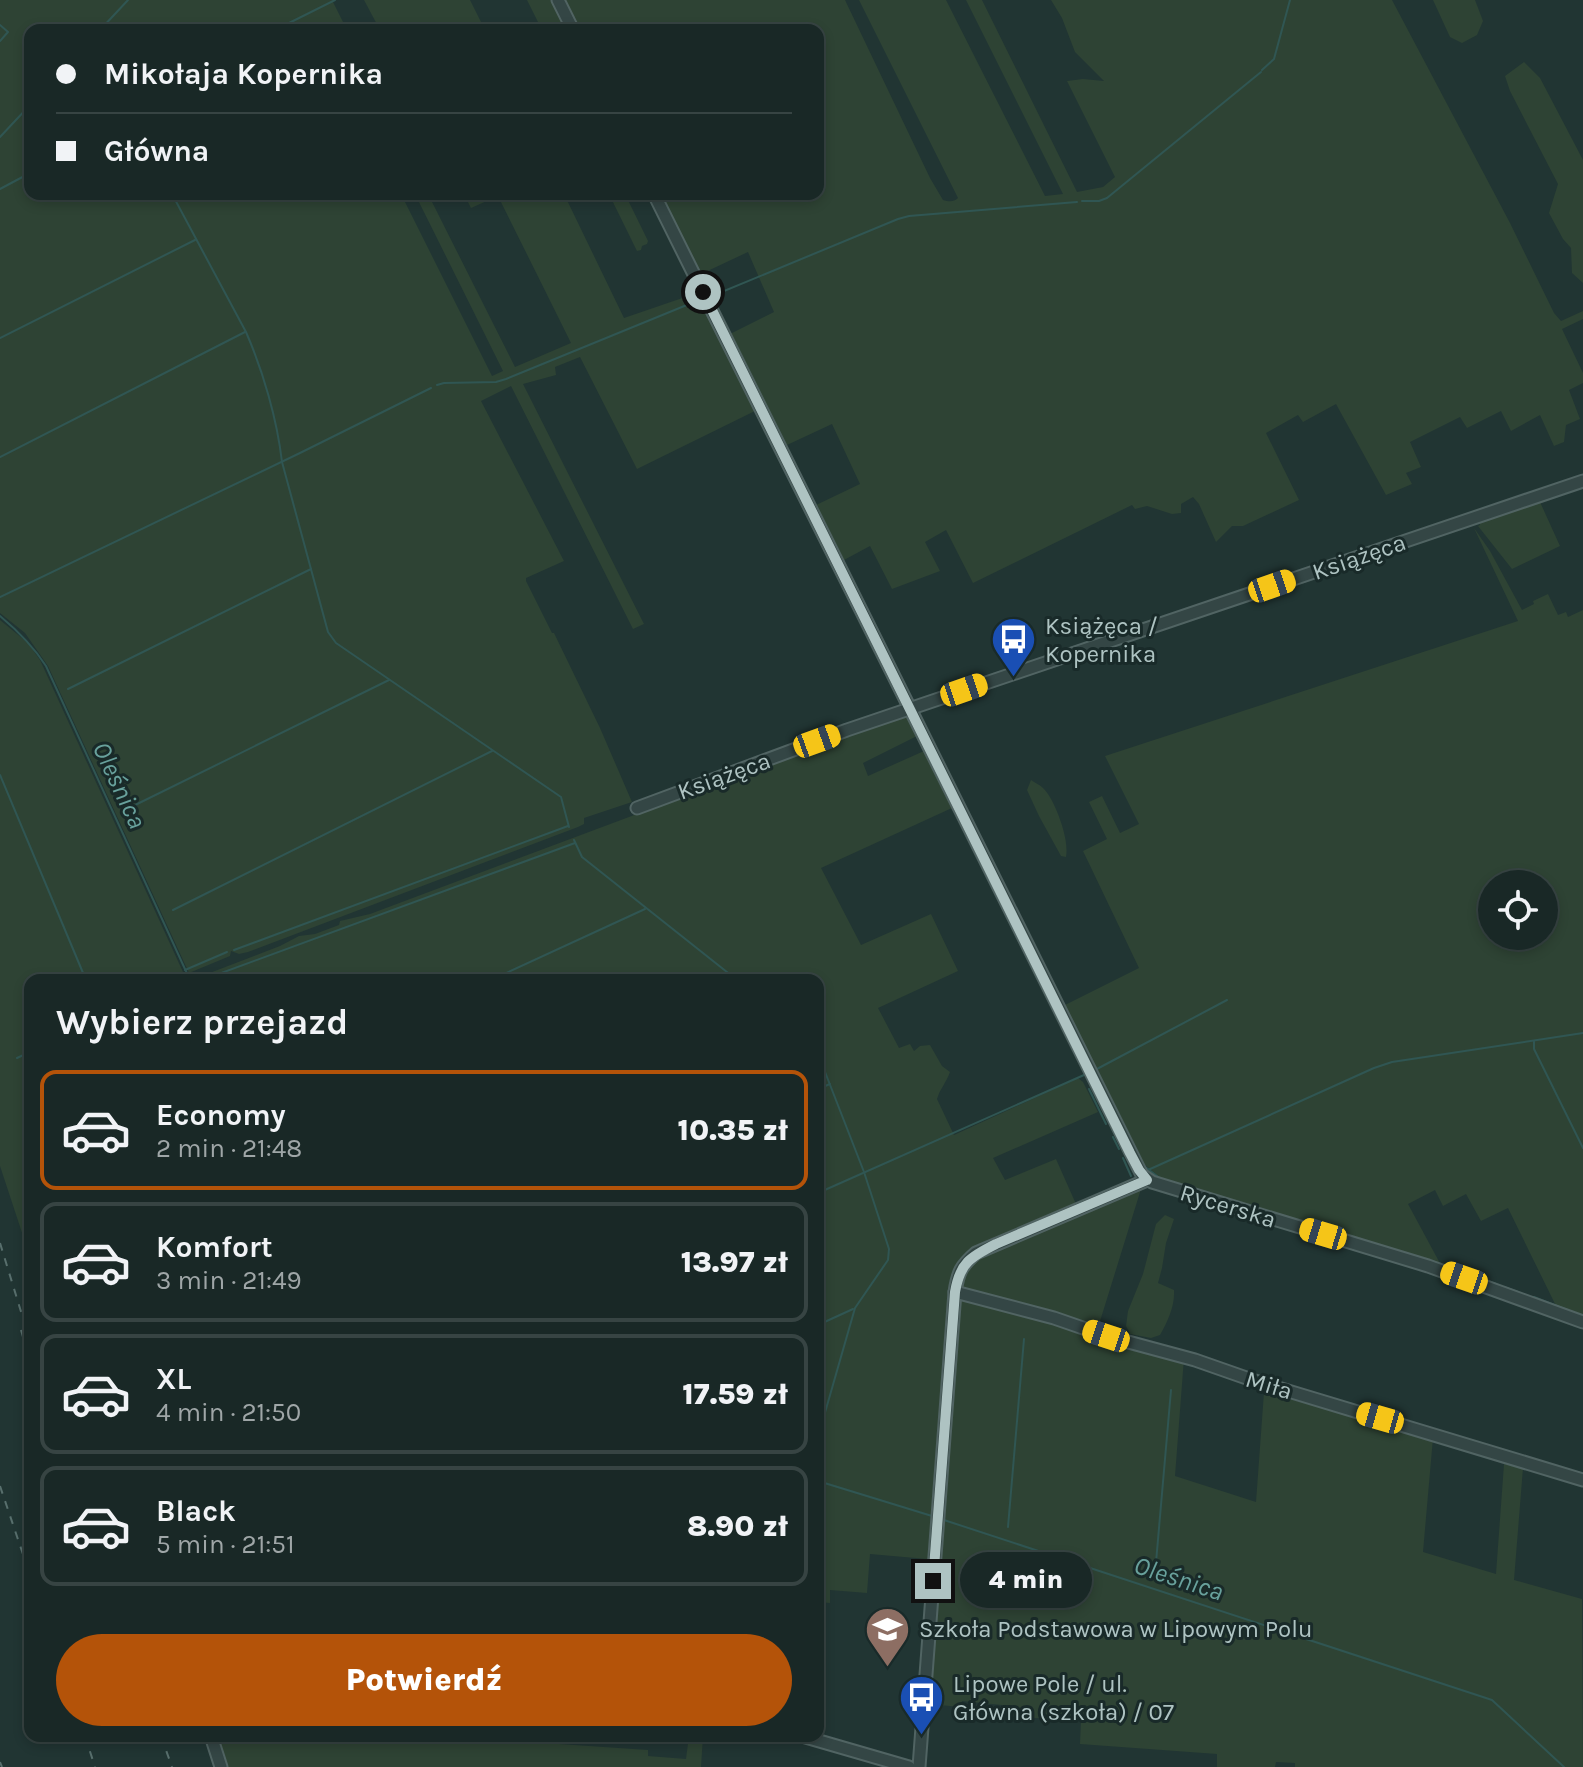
<!DOCTYPE html>
<html lang="pl">
<head>
<meta charset="utf-8">
<style>
	:root { --surface:#192826; --page:#22302e; --text:#f1f3f6; --muted:#9fa6a7; --line:#374443; --accent:#b45309 }
	body { margin:0; font-family:Karla,sans-serif; background:var(--page); color:var(--text); height:100vh; display:flex; flex-direction:column; font-size:30px; white-space:nowrap }
	* { box-sizing:border-box; margin:0 }
	p { font-size:26px; color:var(--muted) }
	.icon { flex:none; width:44px; height:44px; fill:none; stroke:currentColor; stroke-width:2; stroke-linecap:round; stroke-linejoin:round }
	.map { position:relative; flex:1; overflow:hidden }
	.details { position:absolute; left:24px; top:974px; width:800px; height:768px; display:flex; flex-direction:column; background:var(--surface); border-radius:16px; box-shadow:0 4px 12px #0003,0 0 0 2px var(--line) }
	.details>* { flex:none }
	.hud { position:absolute; left:24px; top:24px; width:800px; height:176px; border-radius:16px; box-shadow:0 4px 12px #0003,0 0 0 2px var(--line); display:grid; align-content:center; height:176px; padding:0 32px; background:var(--surface) }
	.controls { position:absolute; left:1478px; top:870px; display:grid; gap:16px }
	.controls a { display:grid; place-items:center; width:80px; height:80px; border-radius:50%; background:var(--surface); box-shadow:0 4px 12px #0003,0 0 0 2px var(--line); font-size:40px }
	.end { position:absolute; width:36px; height:36px; margin:-18px; border:10px solid #aec3c2; background:#111; box-shadow:0 0 0 4px #111 }
	.from { border-radius:50% }
	.bubble { position:absolute; height:56px; border-radius:28px; background:var(--surface); box-shadow:0 4px 12px #0003,0 0 0 2px var(--line); font-size:26px; font-weight:800; line-height:56px; text-align:center }
	.car { position:absolute; width:24px; height:48px; margin:-24px -12px; border-radius:10px; box-shadow:0 0 6px 2px #0007; background:linear-gradient(#f5c518 24%,#345 0 40%,#f5c518 0 76%,#345 0 86%,#f5c518 0) }
	.hud b { display:flex; align-items:center; gap:28px; height:76px; font-size:30px }
	.hud b+b { border-top:2px solid var(--line) }
	.hud i { width:20px; height:20px; background:var(--text) }
	ul { padding:0; list-style:none }
	li { display:flex; align-items:center; gap:24px; height:120px; margin:0 16px 12px; padding:0 16px; border:4px solid var(--line); border-radius:16px }
	li div { flex:1 }
	li b { display:block; font-size:30px }
	li em { font-style:normal; font-weight:800 }
	li.active { border-color:var(--accent) }
	li>.icon { width:72px; height:72px; stroke-width:1.5 }
	h2 { padding:0 32px; font-size:36px; line-height:96px }
	.action { display:flex; gap:16px; margin-top:auto; padding:16px 32px }
	.action a { flex:1; height:92px; border-radius:48px; background:var(--accent); color:#fff; font-size:32px; font-weight:800; line-height:92px; text-align:center }
	.map>svg:first-child { display:block }
	.green { fill:#2e4334; fill-rule:evenodd }
	.lines { fill:none; stroke-linecap:round; stroke-linejoin:round }
	.stream { stroke:#305653; stroke-width:2 }
	.minor-casing { stroke:#516463; stroke-width:15 }
	.minor { stroke:#344645; stroke-width:11 }
	.rail { stroke:#586f6d; stroke-width:2; stroke-dasharray:8 8; stroke-linecap:butt }
	.route { stroke:#aec3c2; stroke-width:10 }
	.labels { text-anchor:middle; stroke-width:6; stroke-linejoin:round; paint-order:stroke }
	.street-label { font-size:24px; fill:#aec3c2; stroke:#192a29 }
	.poi-label { font-size:24px; fill:#aec3c2; stroke:#192a29; text-anchor:start }
	.water-label { font-size:26px; font-style:italic; fill:#68a19c; stroke:#192a29 }
</style>
</head>
<body>
<div class="map">
<svg width="1583" height="1767" viewBox="0 0 1583 1767">
	<rect width="100%" height="100%" fill="#213533"/>
	<g class="green">
		<path d="M0,0H332L347,30H30V194H401L492,376L503,371L415,194H428L515,367L571,343L498,196L471,208L464,194H564L624,318L697,293L759,409L637,469L580,357L555,367L556,375L523,384L644,624L633,629L511,386L481,401L564,561L526,578V581L552,633H554L600,728L632,802L584,818V824L578,827L248,952L239,954L231,951L230,956L189,973L48,666L25,633L0,613Z"/>
		<path d="M364,0H470L485,30H380Z"/>
		<path d="M527,0H553L568,30H542Z"/>
		<path d="M564,0H845L930,178L943,200C949,202 954,202 958,198L859,0H946L1045,196L1063,194L966,0H982L1077,192L1103,187L1115,177L1067,81L1083,79L1104,81L1075,52L1062,18L1051,0H1392L1510,223L1554,313L1561,321L1583,311V319L1562,329L1583,373V383L1569,390L1580,419L1566,425L1564,442L1554,446L1540,415L1511,431L1501,411L1467,428L1460,417L1410,442L1421,467L1406,473L1412,484L1386,495L1336,404L1303,422L1298,415L1266,433L1299,500L1243,526H1232L1216,542L1199,504L1193,497L1181,504V513L1172,514L1147,506L1135,509L1132,505L973,583L946,530L925,542L940,571L892,589L870,546L844,560L816,505L860,484L832,424L787,445L730,334L774,312L748,252L699,275L659,194H818V30H579Z"/>
		<path d="M1433,0H1475L1483,21L1477,35L1462,43L1450,37Z"/>
		<path d="M1524,62L1540,78L1583,160V283L1572,273L1571,248L1563,239L1549,213L1558,184L1510,91L1505,76Z"/>
		<path d="M609,194H625L648,241L647,244L642,246L641,250L637,251L635,247Z"/>
		<path d="M1540,502L1560,546L1512,569L1478,526L1480,525L1479,522Z"/>
		<path d="M1474,528L1490,551L1522,610L1534,604L1533,601L1548,594L1558,615L1566,612L1568,617L1583,610V1318L1557,1308L1508,1208L1481,1221L1466,1194L1443,1206L1435,1190L1408,1204L1442,1267L1167,1183L1145,1165L1065,1005L1139,968L1083,851L1107,839L1089,802L1102,796L1120,833L1139,824L1105,756L1518,621ZM1492,884H1544V936H1492Z"/>
		<path d="M0,620L28,643L40,660L183,972L194,979L280,946L299,936L315,934L339,925L340,921L370,914L899,716L908,717L917,736L863,763L868,776L924,751L952,808L821,868L861,945L931,914L958,971L878,1008L899,1048L910,1044L914,1051L920,1046L930,1045L942,1066L950,1072C946,1083 940,1089 937,1099L954,1135L1078,1078L1083,1082L1098,1112L993,1158L1005,1180L1056,1159L1080,1213L1141,1189L1097,1331L1184,1358L1175,1476L1256,1502L1264,1392L1433,1438L1423,1552L1496,1574L1504,1464L1523,1468L1514,1580L1582,1599L1583,1767H1295V1763L1276,1762L1275,1767H1217V1754L1080,1744L1081,1721L1003,1716L1002,1705L962,1701L961,1707L928,1704L938,1560L870,1554L867,1593L830,1590V1603L818,1602V980H30V1257L0,1166Z"/>
		<path d="M1031,780C1035,783 1039,784 1043,788C1055,799 1070,841 1066,857L1061,856L1039,816L1027,790Z"/>
		<path d="M1165,1215L1174,1219L1166,1243L1162,1268L1158,1283L1174,1290C1175,1306 1168,1321 1160,1335L1151,1338L1130,1334L1126,1326L1128,1311L1143,1274L1156,1224Z"/>
		<path d="M214,1736H529L530,1742L648,1750V1756L686,1759L689,1736H703L701,1767H225Z"/>
	</g>
	<g class="lines">
		<g class="stream">
			<path d="M0,25L8,32L0,41"/>
			<path d="M100,30L128,0"/>
			<path d="M275,30L335,0"/>
			<path d="M1262,70L1274,59L1290,0"/>
			<path d="M0,137L30,105"/>
			<path d="M0,189L30,173"/>
			<path d="M172,194L246,332C263,371 277,419 282,462L328,632L336,643L561,797L569,827"/>
			<path d="M1082,201H1099L1107,198L1261,72"/>
			<path d="M712,296L898,219L909,216L1077,202"/>
			<path d="M0,338L195,240"/>
			<path d="M437,385L444,383L496,382L506,379L699,300"/>
			<path d="M0,457L245,332"/>
			<path d="M0,597L300,453L431,388"/>
			<path d="M0,616C18,631 33,646 46,666L190,980"/>
			<path d="M68,689L311,569"/>
			<path d="M0,775L86,980"/>
			<path d="M125,810L389,680"/>
			<path d="M574,840L582,857L737,980"/>
			<path d="M173,910L492,751"/>
			<path d="M234,950L568,826"/>
			<path d="M185,970L227,952"/>
			<path d="M205,979L575,843"/>
			<path d="M491,980L645,909"/>
			<path d="M1534,1041V1049L1583,1148"/>
			<path d="M818,1054L864,1172L889,1249L888,1260L855,1308L818,1437"/>
			<path d="M17,1058L30,1052"/>
			<path d="M1096,1071L1095,1070L1227,1000"/>
			<path d="M818,1089L830,1084"/>
			<path d="M1089,1089L1106,1124"/>
			<path d="M1113,1137L1119,1149"/>
			<path d="M1123,1158L1131,1176"/>
			<path d="M1144,1166L1161,1179"/>
			<path d="M1148,1170L1374,1068L1392,1062L1583,1033"/>
			<path d="M818,1193L1084,1075"/>
			<path d="M1305,1223L1441,1264"/>
			<path d="M1455,1269L1464,1272"/>
			<path d="M1470,1274L1496,1284"/>
			<path d="M1504,1287L1518,1292"/>
			<path d="M1534,1297L1583,1316"/>
			<path d="M818,1325L853,1309"/>
			<path d="M818,1481L932,1516"/>
			<path d="M944,1520L1492,1700L1564,1767"/>
			<path d="M1008,1527L1024,1339"/>
			<path d="M1155,1574L1171,1390"/>
		</g>
		<defs>
			<g id="minor">
				<path d="M558,0L573,30"/>
				<path d="M654,194L1142,1175L1152,1182L1428,1266L1583,1322"/>
				<path d="M637,808L847,730L1583,481"/>
				<path d="M955,1292L1054,1318L1106,1336L1195,1360L1255,1381L1583,1480"/>
				<path d="M211,1736L221,1767"/>
				<path d="M802,1736L909,1767"/>
				<path d="M919,1767L955,1292C958,1272 961,1266 976,1253L1147,1180"/>
			</g>
		</defs>
		<use href="#minor" class="minor-casing"/>
		<use href="#minor" class="minor"/>
		<g class="rail">
			<path d="M0,1243L30,1341"/>
			<path d="M21,1330L30,1361"/>
			<path d="M0,1486L30,1575"/>
			<path d="M85,1736L95,1767"/>
			<path d="M161,1736L172,1767"/>
			<path d="M0,1762L2,1767"/>
		</g>
	</g>
	<g class="lines">
		<path class="route" d="M703,292L1130,1153L1139,1170L1147,1180L996,1244C970,1257 960,1263 955,1292L933,1581"/>
	</g>
	<defs>
		<symbol id="bus-pin" viewBox="-11 -11 22 30"><path d="M0 17L-7.5 6A9.5 9.5 0 1 1 7.5 6Z" fill="#1a4fb4" stroke="#192a29"/><path d="M-5-6H5V4H4V6H2V4H-2V6H-4V4H-5ZM-3.5-4V0h7V-4ZM-3.5 1.2v1.5H-2V1.2ZM2 1.2v1.5H3.5V1.2Z" fill="#fff"/></symbol>
		<symbol id="school-pin" viewBox="-11 -11 22 30"><path d="M0 17L-7.5 6A9.5 9.5 0 1 1 7.5 6Z" fill="#8d6e63" stroke="#192a29"/><path d="M0-5L7-2L0 1L-7-2ZM-4 1L0 2.5L4 1V4Q0 6-4 4Z" fill="#fff"/></symbol>
	</defs>
	<g fill-rule="evenodd">
		<use href="#bus-pin" x="988" y="614" width="51" height="69"/>
		<use href="#school-pin" x="862" y="1604" width="51" height="69"/>
		<use href="#bus-pin" x="896" y="1672" width="51" height="69"/>
	</g>
	<g class="labels">
		<g class="street-label">
			<text transform="translate(1359 557) rotate(-19)" y="8">Książęca</text>
			<text transform="translate(724 776) rotate(-20)" y="8">Książęca</text>
			<text transform="translate(1228 1206) rotate(17)" y="8">Rycerska</text>
			<text transform="translate(1269 1385) rotate(17)" y="8">Miła</text>
		</g>
		<g class="poi-label">
			<text x="1045" y="634">Książęca /<tspan x="1045" dy="28">Kopernika</tspan></text>
			<text x="919" y="1637">Szkoła Podstawowa w Lipowym Polu</text>
			<text x="953" y="1692">Lipowe Pole / ul.<tspan x="953" dy="28">Główna (szkoła) / 07</tspan></text>
		</g>
		<g class="water-label">
			<text transform="translate(120 785) rotate(65)" y="9">Oleśnica</text>
			<text transform="translate(1179 1578) rotate(18)" y="9">Oleśnica</text>
		</g>
	</g>
</svg>
<div class="controls">
<a><svg class="icon" aria-label="locate" viewBox="0 0 24 24"><circle cx="12" cy="12" r="6"/><path d="M12 2v4M12 18v4M2 12h4M18 12h4"/></svg></a>
</div>
<i class="end from" style="left:703px;top:292px"></i>
<i class="end" style="left:933px;top:1581px"></i>
<div class="bubble" style="left:960px;top:1552px;width:132px">4 min</div>
<i class="car" style="left:1272px;top:586px;rotate:71deg"></i>
<i class="car" style="left:964px;top:690px;rotate:71deg"></i>
<i class="car" style="left:817px;top:741px;rotate:70deg"></i>
<i class="car" style="left:1323px;top:1234px;rotate:287deg"></i>
<i class="car" style="left:1464px;top:1278px;rotate:289deg"></i>
<i class="car" style="left:1106px;top:1336px;rotate:288deg"></i>
<i class="car" style="left:1380px;top:1418px;rotate:286deg"></i>
<div class="hud">
<b><i class="from"></i>Mikołaja Kopernika</b>
<b><i></i>Główna</b>
</div>
<section class="details">
<h2>Wybierz przejazd</h2>
<ul>
<li class="active"><svg class="icon" aria-label="car" viewBox="0 0 24 24"><path d="M5 17H2v-5l4-1 3-4h7l3 4 3 1v5h-3M9 17h6M6 11h13"/><circle cx="7" cy="17" r="2"/><circle cx="17" cy="17" r="2"/></svg><div><b>Economy</b><p>2 min · 21:48</p></div><em>10.35 zł</em></li>
<li><svg class="icon" aria-label="car" viewBox="0 0 24 24"><path d="M5 17H2v-5l4-1 3-4h7l3 4 3 1v5h-3M9 17h6M6 11h13"/><circle cx="7" cy="17" r="2"/><circle cx="17" cy="17" r="2"/></svg><div><b>Komfort</b><p>3 min · 21:49</p></div><em>13.97 zł</em></li>
<li><svg class="icon" aria-label="car" viewBox="0 0 24 24"><path d="M5 17H2v-5l4-1 3-4h7l3 4 3 1v5h-3M9 17h6M6 11h13"/><circle cx="7" cy="17" r="2"/><circle cx="17" cy="17" r="2"/></svg><div><b>XL</b><p>4 min · 21:50</p></div><em>17.59 zł</em></li>
<li><svg class="icon" aria-label="car" viewBox="0 0 24 24"><path d="M5 17H2v-5l4-1 3-4h7l3 4 3 1v5h-3M9 17h6M6 11h13"/><circle cx="7" cy="17" r="2"/><circle cx="17" cy="17" r="2"/></svg><div><b>Black</b><p>5 min · 21:51</p></div><em>8.90 zł</em></li>
</ul>
<div class="action"><a>Potwierdź</a></div>
</section>
</div>
</body>
</html>
